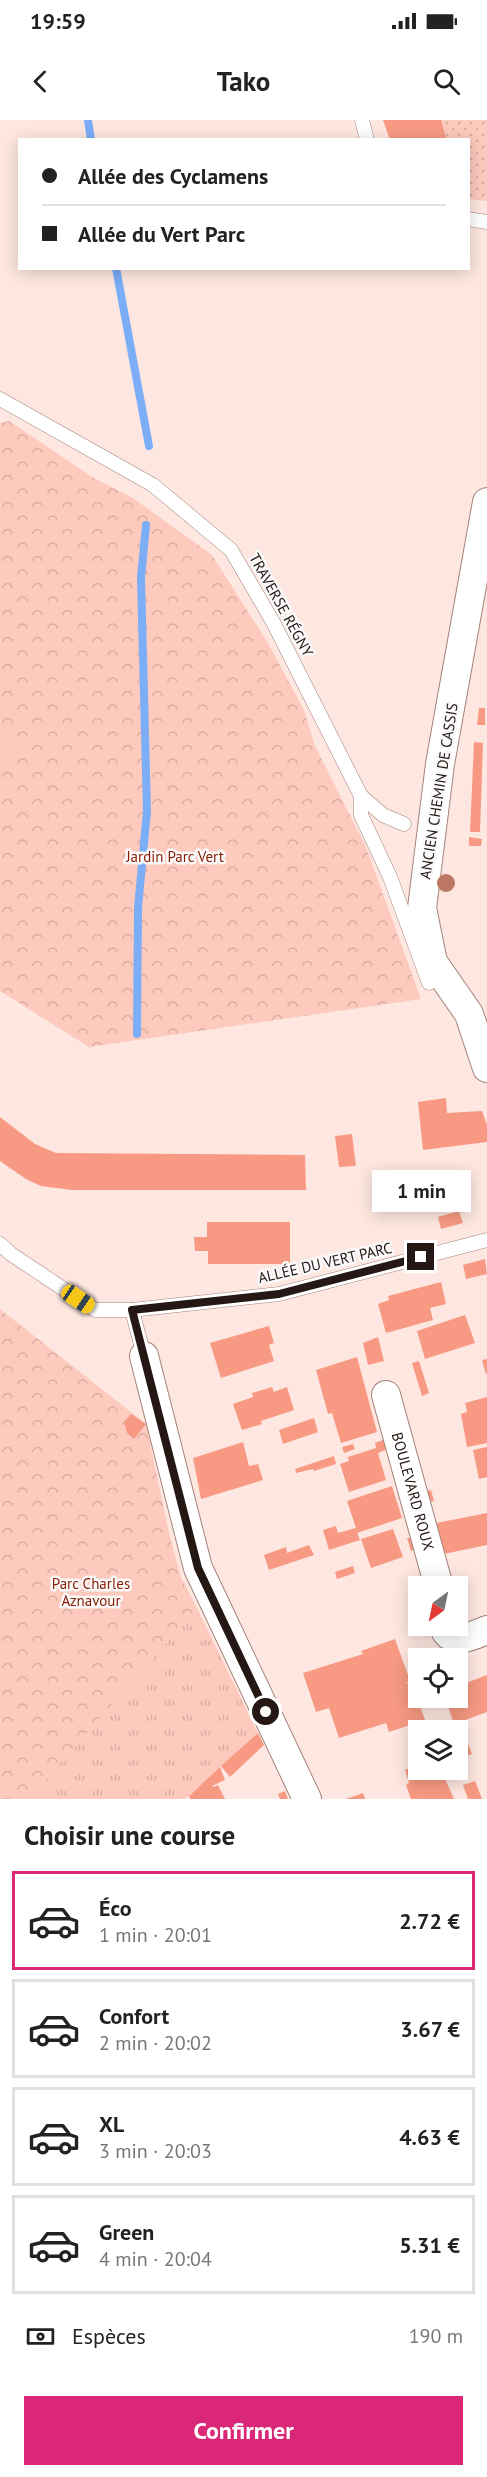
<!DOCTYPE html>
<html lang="fr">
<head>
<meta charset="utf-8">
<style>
	:root { --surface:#fff; --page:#f2f2f2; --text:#222; --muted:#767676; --line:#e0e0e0; --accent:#db2777 }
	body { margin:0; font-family:"PT Sans",sans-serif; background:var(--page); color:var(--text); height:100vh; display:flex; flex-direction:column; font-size:22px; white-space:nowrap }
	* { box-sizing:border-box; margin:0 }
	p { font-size:20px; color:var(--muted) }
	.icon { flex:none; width:33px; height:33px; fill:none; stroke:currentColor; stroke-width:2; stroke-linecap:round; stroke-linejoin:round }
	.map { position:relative; height:1679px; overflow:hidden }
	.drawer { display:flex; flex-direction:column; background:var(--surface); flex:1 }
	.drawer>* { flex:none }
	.top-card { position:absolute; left:18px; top:18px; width:452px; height:132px; border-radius:0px; box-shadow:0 3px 15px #0003; display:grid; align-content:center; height:132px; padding:0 24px; background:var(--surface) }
	.needle { width:39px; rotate:213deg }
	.fabs { position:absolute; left:408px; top:1456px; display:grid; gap:12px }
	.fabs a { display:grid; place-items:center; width:60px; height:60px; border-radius:0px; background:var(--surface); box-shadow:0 3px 15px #0003; font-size:30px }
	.end { position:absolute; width:27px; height:27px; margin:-14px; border:8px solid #241714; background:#fff; box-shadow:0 0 0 3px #fff }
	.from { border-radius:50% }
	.bubble { position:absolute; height:42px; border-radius:0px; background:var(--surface); box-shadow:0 3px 15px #0003; font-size:20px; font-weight:700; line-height:42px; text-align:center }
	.car { position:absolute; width:18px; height:36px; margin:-18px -9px; border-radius:8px; box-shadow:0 0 4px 2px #0007; background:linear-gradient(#f5c518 24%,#345 0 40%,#f5c518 0 76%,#345 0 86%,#f5c518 0) }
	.top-card b { display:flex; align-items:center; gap:21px; height:57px; font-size:22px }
	.top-card b+b { border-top:2px solid var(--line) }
	.top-card i { width:15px; height:15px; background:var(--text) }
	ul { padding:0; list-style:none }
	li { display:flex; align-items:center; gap:18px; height:99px; margin:0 12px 9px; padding:0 12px; border:3px solid var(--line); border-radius:0px }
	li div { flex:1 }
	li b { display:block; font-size:22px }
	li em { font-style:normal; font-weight:700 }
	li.selected { border-color:var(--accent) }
	li>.icon { width:54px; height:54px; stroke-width:1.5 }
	h2 { padding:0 24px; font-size:27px; line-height:72px }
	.pay { display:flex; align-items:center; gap:15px; height:66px; padding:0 24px; font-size:22px }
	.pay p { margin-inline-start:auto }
	.primary-button { display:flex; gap:12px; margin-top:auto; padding:12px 24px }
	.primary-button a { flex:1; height:69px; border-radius:0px; background:var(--accent); color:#fff; font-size:24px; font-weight:700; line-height:69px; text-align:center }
	.status { display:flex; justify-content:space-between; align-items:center; height:42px; padding:0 30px; background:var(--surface); direction:ltr }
	.status svg { height:16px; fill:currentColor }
	header { display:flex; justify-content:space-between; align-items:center; height:78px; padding:0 24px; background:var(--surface); font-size:27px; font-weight:700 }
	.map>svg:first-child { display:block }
	.grass { fill:url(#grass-tufts) }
	.park { fill:url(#park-crowns) }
	.garden { fill:url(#garden-dots) }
	.pitch { fill:#fdcabd }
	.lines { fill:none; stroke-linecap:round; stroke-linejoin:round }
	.stream { stroke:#7baef7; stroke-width:8 }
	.building { fill:#f89a83 }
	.service-casing { stroke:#a38279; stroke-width:15 }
	.minor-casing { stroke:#a38279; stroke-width:30 }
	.service { stroke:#fff; stroke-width:14 }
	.minor { stroke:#fff; stroke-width:28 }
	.tree { fill:#bd7765 }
	.route { stroke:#241714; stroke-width:8 }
	.labels { text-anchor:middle; stroke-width:5; stroke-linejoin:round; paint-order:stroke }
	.street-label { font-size:15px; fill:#241714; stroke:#fafafa }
	.park-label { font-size:15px; fill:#881b00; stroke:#fafafa }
</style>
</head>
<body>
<div class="status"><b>19:59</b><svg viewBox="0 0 49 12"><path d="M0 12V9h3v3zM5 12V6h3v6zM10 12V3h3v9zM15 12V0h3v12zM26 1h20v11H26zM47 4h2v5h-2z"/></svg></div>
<header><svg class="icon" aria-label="back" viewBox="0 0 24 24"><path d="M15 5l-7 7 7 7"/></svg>Tako<svg class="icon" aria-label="search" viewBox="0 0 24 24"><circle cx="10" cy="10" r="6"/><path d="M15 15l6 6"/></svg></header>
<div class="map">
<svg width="487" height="1679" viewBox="0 0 487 1679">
	<defs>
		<pattern id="grass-tufts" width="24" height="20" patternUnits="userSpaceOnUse" patternTransform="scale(1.5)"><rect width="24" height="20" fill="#fdcabd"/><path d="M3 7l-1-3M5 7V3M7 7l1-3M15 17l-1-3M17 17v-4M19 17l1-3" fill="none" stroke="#d9ada2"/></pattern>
		<pattern id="park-crowns" width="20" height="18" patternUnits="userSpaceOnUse" patternTransform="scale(1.5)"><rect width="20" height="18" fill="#fdcabd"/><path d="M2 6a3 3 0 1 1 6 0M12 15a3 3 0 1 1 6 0" fill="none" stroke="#d9ada2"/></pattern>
		<pattern id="garden-dots" width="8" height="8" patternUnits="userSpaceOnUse" patternTransform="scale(1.5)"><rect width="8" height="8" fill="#fdcabd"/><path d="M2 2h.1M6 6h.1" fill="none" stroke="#d9ada2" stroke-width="1.8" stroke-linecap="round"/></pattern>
	</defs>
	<rect width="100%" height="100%" fill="#fee7e1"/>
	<path class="grass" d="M197,1488L258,1613L185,1679H28Z"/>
	<g class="park">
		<path d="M9,301L92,357L133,378L212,435L268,523L304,590L315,626L366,727L421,879L89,927L0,871V303Z"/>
		<path d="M0,1189L146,1304L169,1413L181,1457L197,1488L29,1679H0Z"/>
	</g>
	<path class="garden" d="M441,0H487V81L468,79V20L447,19Z"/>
	<path class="pitch" d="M0,610L21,625L0,654Z"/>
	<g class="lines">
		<g class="stream">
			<path d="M88,0L91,20"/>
			<path d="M116,148L149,326"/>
			<path d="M137,914L138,788L147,691L141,458L146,405"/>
		</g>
	</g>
	<g class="building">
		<path d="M383,0H441L447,20H390Z"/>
		<path d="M479,588H485V605H477Z"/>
		<path d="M474,622L483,623L480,712H470Z"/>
		<path d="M469,717L482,719L481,726H469Z"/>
		<path d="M446,978L447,993L482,991L487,1005V1022L423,1030L418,982Z"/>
		<path d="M0,997L35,1024L56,1033L305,1035L306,1070H72L41,1066L26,1059L0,1041Z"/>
		<path d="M352,1014L356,1046L339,1047L335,1016Z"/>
		<path d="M459,1091L463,1103L441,1109L438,1097Z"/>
		<path d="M207,1102H290V1144H208V1131H195L194,1117H207Z"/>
		<path d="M485,1139L487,1154L466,1159L463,1145Z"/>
		<path d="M441,1162L446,1184L430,1188L433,1200L386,1213L378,1184L389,1180L388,1176Z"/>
		<path d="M465,1195L475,1223L425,1239L417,1211Z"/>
		<path d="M269,1206L274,1223L269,1225L274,1241L221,1258L210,1223Z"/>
		<path d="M378,1217L384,1241L368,1245L363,1223Z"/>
		<path d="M357,1237L377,1312L341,1323L332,1293L328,1294L316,1250Z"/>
		<path d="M487,1239V1254H486L482,1240Z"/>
		<path d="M419,1241L429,1273L422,1276L412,1243Z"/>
		<path d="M272,1267L274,1272L287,1267L294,1290L261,1301L262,1304L242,1310L233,1284L253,1277L252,1273Z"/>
		<path d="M487,1277V1323L467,1327L461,1294L467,1292L465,1283Z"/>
		<path d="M131,1294L146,1304L134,1319L127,1313L124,1302Z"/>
		<path d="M314,1298L318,1312L283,1324L279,1310Z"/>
		<path d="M391,1317L388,1329L378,1333L386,1360L349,1372L340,1344L349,1341L348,1337L376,1328L375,1323Z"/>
		<path d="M243,1322L249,1346L258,1344L263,1360L201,1379L193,1338Z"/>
		<path d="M353,1324L355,1329L344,1333L342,1327Z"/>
		<path d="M487,1327V1357L479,1359L473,1330Z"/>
		<path d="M334,1336L336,1344L314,1351L313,1349L296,1353L295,1349Z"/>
		<path d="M392,1366L402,1398L357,1413L360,1420L329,1430L323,1410L336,1406L338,1413L356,1408L347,1381Z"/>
		<path d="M431,1370L434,1381L425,1383L422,1372Z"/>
		<path d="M487,1393V1425L439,1435L431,1404Z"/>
		<path d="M393,1409L403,1437L371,1448L361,1419Z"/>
		<path d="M415,1417L418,1429L411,1431L407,1418Z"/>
		<path d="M309,1425L314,1435L269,1450L264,1435L286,1427L287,1433Z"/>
		<path d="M353,1446L355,1453L337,1459L335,1452Z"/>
		<path d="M463,1483L468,1500L458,1503V1485Z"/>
		<path d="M395,1519L410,1561L407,1562L411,1573L415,1571L425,1600L389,1612L386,1603L339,1618L329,1588L316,1592L303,1553L363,1534L361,1531Z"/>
		<path d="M487,1555V1592L454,1604L445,1578H458V1557L461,1565Z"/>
		<path d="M258,1613L264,1625L230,1657L221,1646Z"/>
		<path d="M464,1613L472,1634L458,1639V1615Z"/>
		<path d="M418,1644V1650H441L454,1679H411L406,1665L409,1663L405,1650Z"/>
		<path d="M220,1647L225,1660L212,1666L213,1667L218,1665L225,1679H190L189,1676Z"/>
		<path d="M475,1661L482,1679H468L463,1665Z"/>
		<path d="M285,1671L288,1679H280L278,1674Z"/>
		<path d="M363,1673L365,1679H346Z"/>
	</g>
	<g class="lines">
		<defs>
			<g id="service">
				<path d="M362,0L367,20"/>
				<path d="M468,99L487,102"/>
				<path d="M0,279L153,365L231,430L273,502L361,676V695L390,757L429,863"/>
				<path d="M361,676L383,695L404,704"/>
				<path d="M0,1124L11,1134L95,1190H132L144,1236"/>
				<path d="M132,1190L279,1174L487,1120"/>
			</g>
			<g id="minor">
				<path d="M487,382L440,644L422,788L433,842L469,894L487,948"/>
				<path d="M144,1236L198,1448L307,1679"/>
				<path id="s1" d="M386,1275L439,1467"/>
				<path d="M448,1506L446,1512C456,1525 474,1515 487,1510"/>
			</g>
		</defs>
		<use href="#service" class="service-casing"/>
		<use href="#minor" class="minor-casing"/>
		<use href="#service" class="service"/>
		<use href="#minor" class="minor"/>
	</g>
	<circle class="tree" cx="446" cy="763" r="9"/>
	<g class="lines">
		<path class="route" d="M266,1592L198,1448L132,1190L279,1174L421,1137"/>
	</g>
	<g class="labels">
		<g class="street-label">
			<text transform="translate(281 485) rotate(61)" y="5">TRAVERSE RÉGNY</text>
			<text transform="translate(439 671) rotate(-81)" y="5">ANCIEN CHEMIN DE CASSIS</text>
			<text transform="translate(325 1143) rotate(-13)" y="5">ALLÉE DU VERT PARC</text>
			<text dy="5" stroke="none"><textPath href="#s1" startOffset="100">BOULEVARD ROUX</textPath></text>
		</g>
		<g class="park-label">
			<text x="175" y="742">Jardin Parc Vert</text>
			<text x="91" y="1469">Parc Charles<tspan x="91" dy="17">Aznavour</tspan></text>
		</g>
	</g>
</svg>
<div class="fabs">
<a><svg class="needle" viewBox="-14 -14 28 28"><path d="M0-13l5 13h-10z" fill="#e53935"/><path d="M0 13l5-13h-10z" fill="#767676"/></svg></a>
<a><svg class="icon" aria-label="locate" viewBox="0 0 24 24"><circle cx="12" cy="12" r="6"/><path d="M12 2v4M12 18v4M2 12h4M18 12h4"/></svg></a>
<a><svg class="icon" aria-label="layers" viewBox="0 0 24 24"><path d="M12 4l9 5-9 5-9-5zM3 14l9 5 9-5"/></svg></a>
</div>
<i class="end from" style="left:266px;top:1592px"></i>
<i class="end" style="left:421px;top:1137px"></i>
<div class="bubble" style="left:372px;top:1050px;width:99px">1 min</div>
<i class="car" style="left:78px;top:1179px;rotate:124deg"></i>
<div class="top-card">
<b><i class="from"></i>Allée des Cyclamens</b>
<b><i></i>Allée du Vert Parc</b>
</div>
</div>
<section class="drawer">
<h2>Choisir une course</h2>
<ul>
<li class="selected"><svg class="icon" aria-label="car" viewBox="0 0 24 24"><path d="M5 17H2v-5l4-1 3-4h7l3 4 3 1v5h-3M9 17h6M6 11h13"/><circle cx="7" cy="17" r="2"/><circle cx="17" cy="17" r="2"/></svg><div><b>Éco</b><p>1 min · 20:01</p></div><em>2.72 €</em></li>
<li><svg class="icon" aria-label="car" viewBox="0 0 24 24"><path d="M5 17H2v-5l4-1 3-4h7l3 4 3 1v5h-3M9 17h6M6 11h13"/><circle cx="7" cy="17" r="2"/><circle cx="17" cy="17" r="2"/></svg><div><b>Confort</b><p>2 min · 20:02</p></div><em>3.67 €</em></li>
<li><svg class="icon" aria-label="car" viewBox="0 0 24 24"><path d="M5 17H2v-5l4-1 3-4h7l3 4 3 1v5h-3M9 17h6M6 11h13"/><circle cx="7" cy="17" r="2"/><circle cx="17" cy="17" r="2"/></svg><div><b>XL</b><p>3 min · 20:03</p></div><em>4.63 €</em></li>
<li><svg class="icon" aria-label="car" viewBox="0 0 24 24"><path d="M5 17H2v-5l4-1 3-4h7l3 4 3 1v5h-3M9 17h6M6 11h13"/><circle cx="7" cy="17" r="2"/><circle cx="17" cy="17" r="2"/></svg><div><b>Green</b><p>4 min · 20:04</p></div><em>5.31 €</em></li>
</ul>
<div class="pay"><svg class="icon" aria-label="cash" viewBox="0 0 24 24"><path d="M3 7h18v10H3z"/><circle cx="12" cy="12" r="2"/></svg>Espèces<p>190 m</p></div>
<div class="primary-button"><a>Confirmer</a></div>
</section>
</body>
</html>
